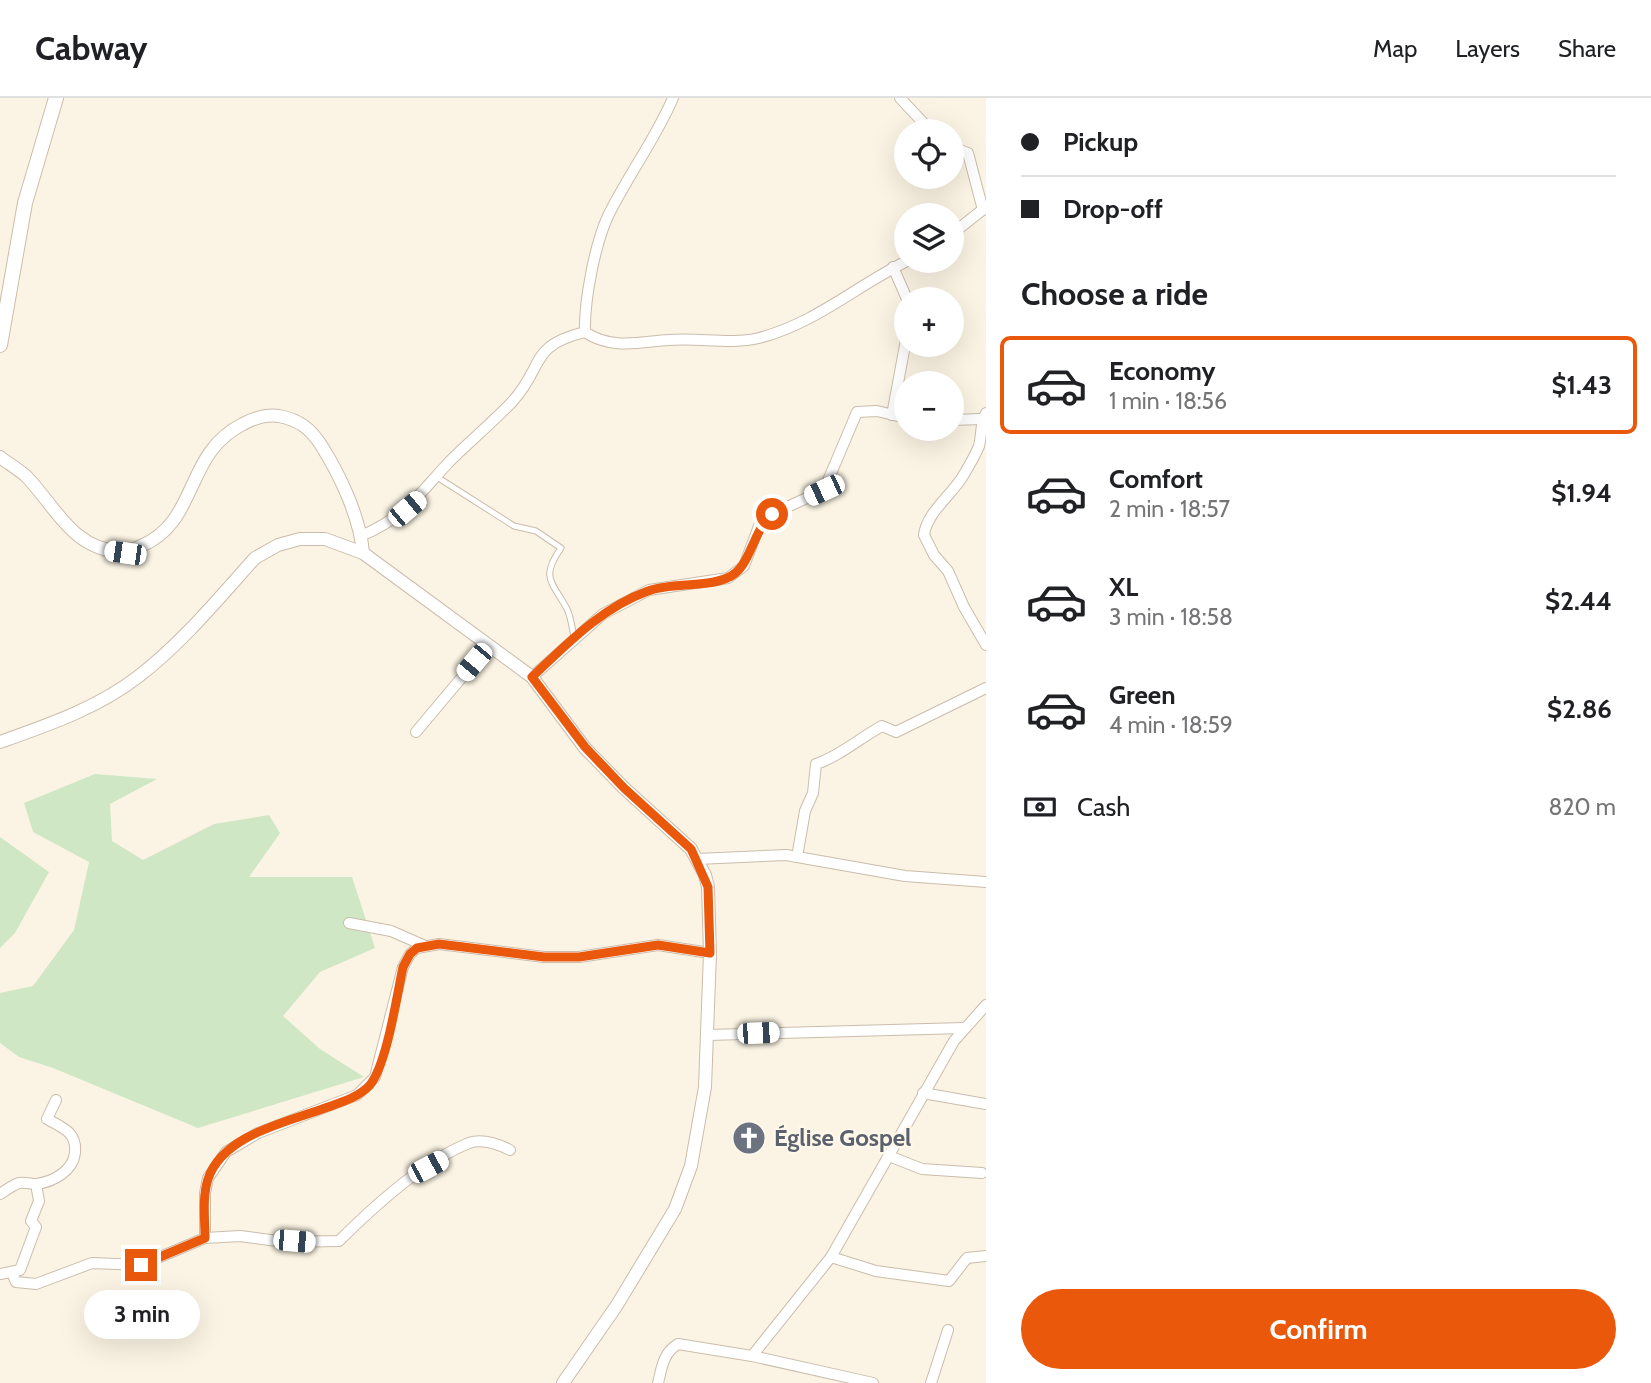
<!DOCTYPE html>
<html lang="en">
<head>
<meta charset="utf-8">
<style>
	:root { --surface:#fff; --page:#f6f6f6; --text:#202124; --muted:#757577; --line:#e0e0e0; --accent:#ea580c }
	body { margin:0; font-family:Cabin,sans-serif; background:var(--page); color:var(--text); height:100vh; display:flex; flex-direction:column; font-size:26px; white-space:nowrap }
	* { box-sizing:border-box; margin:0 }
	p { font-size:23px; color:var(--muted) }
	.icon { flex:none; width:38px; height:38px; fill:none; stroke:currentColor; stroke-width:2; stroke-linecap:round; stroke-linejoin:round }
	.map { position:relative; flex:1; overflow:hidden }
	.side { display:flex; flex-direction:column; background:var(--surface); width:665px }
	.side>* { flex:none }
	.banner { display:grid; align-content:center; height:154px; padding:0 35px; background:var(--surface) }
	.tools { position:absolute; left:894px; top:21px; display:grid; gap:14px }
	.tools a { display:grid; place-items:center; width:70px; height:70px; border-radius:50%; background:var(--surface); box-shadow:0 7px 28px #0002; font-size:35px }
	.end { position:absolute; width:32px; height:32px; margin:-16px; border:9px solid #ea580c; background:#fff; box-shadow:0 0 0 4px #fff }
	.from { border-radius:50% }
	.bubble { position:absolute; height:49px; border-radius:24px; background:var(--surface); box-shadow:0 7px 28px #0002; font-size:23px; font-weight:800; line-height:49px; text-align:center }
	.car { position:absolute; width:21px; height:42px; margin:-21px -10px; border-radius:9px; box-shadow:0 0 5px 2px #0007; background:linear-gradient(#fff 24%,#345 0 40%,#fff 0 76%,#345 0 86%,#fff 0) }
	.banner b { display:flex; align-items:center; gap:24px; height:66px; font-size:26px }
	.banner b+b { border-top:2px solid var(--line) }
	.banner i { width:18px; height:18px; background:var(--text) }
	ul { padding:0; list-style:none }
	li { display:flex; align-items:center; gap:21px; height:98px; margin:0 14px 10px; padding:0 21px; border:4px solid transparent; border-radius:10px }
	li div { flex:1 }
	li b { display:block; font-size:26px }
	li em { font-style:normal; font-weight:800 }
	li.current { border-color:var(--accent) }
	li>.icon { width:63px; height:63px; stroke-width:1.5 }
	h2 { padding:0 35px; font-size:32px; line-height:84px }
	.pay { display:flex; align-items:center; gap:18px; height:77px; padding:0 35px; font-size:26px }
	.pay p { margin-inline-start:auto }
	.primary-button { display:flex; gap:14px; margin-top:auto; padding:14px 35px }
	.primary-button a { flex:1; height:80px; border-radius:42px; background:var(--accent); color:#fff; font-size:28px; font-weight:800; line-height:80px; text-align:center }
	header { display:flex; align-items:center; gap:42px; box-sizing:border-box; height:98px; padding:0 35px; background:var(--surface); border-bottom:2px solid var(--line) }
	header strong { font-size:33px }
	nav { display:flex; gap:38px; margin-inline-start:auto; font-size:24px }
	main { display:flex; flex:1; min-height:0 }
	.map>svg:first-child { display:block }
	.green { fill:#cfe7c4 }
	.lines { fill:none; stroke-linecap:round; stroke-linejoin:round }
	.service-casing { stroke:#cbbcab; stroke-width:7 }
	.minor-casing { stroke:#cbbcab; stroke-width:12 }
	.tertiary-casing { stroke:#cbbcab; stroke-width:14 }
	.secondary-casing { stroke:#cebca9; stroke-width:16 }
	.service { stroke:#fff; stroke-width:5 }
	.minor { stroke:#fff; stroke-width:10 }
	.tertiary { stroke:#fff; stroke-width:12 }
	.secondary { stroke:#fff; stroke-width:14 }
	.route { stroke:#ea580c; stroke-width:9 }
	.labels { text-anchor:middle; stroke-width:5; stroke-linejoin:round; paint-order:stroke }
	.worship-label { font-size:24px; font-weight:bold; fill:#5b616d; stroke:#fef7ea; text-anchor:start }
</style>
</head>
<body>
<header>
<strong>Cabway</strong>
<nav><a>Map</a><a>Layers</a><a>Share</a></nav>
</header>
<main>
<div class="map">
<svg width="986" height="1285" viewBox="0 0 986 1285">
	<rect width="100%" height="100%" fill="#fbf4e4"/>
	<g class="green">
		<path d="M95,676L157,681L110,706L112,743L143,762L214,726L269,717L280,735L249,779H352L375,850L320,874L283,918L320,951L364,979L198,1030L53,970L19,959L0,945V895L33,888L74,832L89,764L33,734L24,705Z"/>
		<path d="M0,739L49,774L15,835L0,850Z"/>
	</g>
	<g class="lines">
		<defs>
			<path id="service" d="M437,379L514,428L536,433L561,450C540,480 552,483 567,511C571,519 572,530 574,539"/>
			<g id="minor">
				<path d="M673,0C655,42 628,77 608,118C595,146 584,203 585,234C611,252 640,244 668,242C699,239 729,247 759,240C816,225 856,188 907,163"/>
				<path d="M900,0L931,33"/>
				<path d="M952,49L968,55L983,112"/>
				<path d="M952,136L986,109"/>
				<path d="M893,169L907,201"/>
				<path d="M986,315C980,325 982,337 979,348C975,358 969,368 963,378C951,398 927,414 924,437L934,457L948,473L964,509L986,547"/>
				<path d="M892,317L906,242"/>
				<path d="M952,322L982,321"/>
				<path d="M361,438C407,418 418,397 450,363C470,343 492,325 512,304C545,268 528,248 585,234"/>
				<path d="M532,579L603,516L649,492L728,480L744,468L759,428L772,416L824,392L857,314L877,313L906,320"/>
				<path d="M416,634L489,547"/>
				<path d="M797,759L805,713L813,695L816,666C838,659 860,640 882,628L896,634L986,590"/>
				<path d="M697,761L786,757L905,778L986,784"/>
				<path d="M349,825L391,833L423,847"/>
				<path d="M707,937L964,930"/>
				<path d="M923,995L986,1006"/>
				<path d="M889,1058L922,1071L982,1075"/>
				<path d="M0,1096C6,1092 13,1087 19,1085C25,1084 31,1086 36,1086C53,1084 73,1073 75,1055C77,1034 63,1030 47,1021L56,1002"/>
				<path d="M205,1140V1095L208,1080L226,1054L258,1035L357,997L375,979L403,869L410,856L417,850L439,846L544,859H579L658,847L710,855"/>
				<path d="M831,1159L876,1173L949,1183L967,1160L986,1158"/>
				<path d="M12,1175L16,1184L36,1186L92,1165L141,1167L205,1140L240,1138L285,1144L339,1143C373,1109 424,1063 469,1045C483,1040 498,1046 510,1052"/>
				<path d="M0,1176L20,1172L36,1129L31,1123L39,1103L36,1086"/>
				<path d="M752,1258L831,1159L954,943L986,907"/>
				<path d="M658,1285C662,1269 663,1255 678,1246L752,1258L873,1285"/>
				<path d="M931,1285L948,1232"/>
			</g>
			<g id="tertiary">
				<path d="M0,359C8,365 18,371 26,378C56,409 72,451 121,454C128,455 135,451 141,448C199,424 184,355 243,326C254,320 267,316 279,318C299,322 310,330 321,347C340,377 360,419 363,455"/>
				<path d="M0,644C48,627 98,610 139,578C182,545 219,500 255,460L278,447L300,441H325L363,455L532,579L585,650L624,690L691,751L705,777L708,789L710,855L705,989L691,1068L675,1111L617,1207L563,1285"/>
			</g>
			<path id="secondary" d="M0,247L25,105L56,0"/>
		</defs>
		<use href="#service" class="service-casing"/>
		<use href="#minor" class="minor-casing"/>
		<use href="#tertiary" class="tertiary-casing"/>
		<use href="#secondary" class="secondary-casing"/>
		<use href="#service" class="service"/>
		<use href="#minor" class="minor"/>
		<use href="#tertiary" class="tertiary"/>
		<use href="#secondary" class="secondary"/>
	</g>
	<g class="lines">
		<path class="route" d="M141,1167L205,1140C205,1121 202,1100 208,1081C223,1036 288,1024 328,1009C342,1004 359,999 370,987C387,966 397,897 403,869L410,856L417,850L439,846L544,859H579L658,847L710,855L708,789L691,751L624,690L585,649L532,579C567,546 601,510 648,493C672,484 703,490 727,480C751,471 751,435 772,416"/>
	</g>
	<defs>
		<symbol id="church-disc" viewBox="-11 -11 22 22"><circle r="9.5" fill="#6b7280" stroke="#fef7ea"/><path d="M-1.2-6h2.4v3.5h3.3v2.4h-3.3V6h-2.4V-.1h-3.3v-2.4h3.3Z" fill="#fff"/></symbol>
	</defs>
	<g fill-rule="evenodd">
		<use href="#church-disc" x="730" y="1021" width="38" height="38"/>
	</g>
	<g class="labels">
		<g class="worship-label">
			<text x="774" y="1048">Église Gospel</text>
		</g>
	</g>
</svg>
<div class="tools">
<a><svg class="icon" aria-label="locate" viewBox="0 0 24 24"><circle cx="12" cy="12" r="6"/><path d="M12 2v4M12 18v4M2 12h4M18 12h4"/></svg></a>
<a><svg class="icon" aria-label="layers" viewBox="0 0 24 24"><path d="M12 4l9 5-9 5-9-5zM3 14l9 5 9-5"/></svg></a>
<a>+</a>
<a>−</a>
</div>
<i class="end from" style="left:772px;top:416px"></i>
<i class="end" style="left:141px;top:1167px"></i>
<div class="bubble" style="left:84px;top:1192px;width:116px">3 min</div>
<i class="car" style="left:824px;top:392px;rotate:245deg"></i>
<i class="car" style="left:407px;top:411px;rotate:50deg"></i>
<i class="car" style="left:125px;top:455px;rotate:278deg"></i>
<i class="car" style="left:474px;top:564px;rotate:220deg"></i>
<i class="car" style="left:758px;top:935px;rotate:88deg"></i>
<i class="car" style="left:428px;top:1069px;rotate:62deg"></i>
<i class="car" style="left:294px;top:1143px;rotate:95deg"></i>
</div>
<section class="side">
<div class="banner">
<b><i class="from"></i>Pickup</b>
<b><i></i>Drop-off</b>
</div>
<h2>Choose a ride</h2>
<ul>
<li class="current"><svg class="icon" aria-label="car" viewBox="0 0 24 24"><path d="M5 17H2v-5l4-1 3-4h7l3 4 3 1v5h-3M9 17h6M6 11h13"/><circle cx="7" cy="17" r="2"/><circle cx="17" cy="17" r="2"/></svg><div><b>Economy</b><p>1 min · 18:56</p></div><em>$1.43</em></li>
<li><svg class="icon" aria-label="car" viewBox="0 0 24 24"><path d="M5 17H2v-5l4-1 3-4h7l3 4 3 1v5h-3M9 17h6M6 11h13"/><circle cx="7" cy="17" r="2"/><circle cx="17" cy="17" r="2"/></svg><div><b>Comfort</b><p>2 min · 18:57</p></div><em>$1.94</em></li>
<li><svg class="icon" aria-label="car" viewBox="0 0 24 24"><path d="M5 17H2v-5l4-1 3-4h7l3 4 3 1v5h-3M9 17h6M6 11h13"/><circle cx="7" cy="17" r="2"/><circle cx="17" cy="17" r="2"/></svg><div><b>XL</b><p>3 min · 18:58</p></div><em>$2.44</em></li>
<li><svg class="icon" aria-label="car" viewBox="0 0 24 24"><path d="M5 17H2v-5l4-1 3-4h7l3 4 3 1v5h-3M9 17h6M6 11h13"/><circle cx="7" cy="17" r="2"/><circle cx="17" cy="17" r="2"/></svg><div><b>Green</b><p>4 min · 18:59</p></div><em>$2.86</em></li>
</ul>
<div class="pay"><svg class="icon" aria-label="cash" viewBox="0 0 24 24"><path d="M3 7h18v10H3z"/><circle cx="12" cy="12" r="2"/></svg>Cash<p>820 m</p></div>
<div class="primary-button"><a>Confirm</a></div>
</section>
</main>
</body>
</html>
